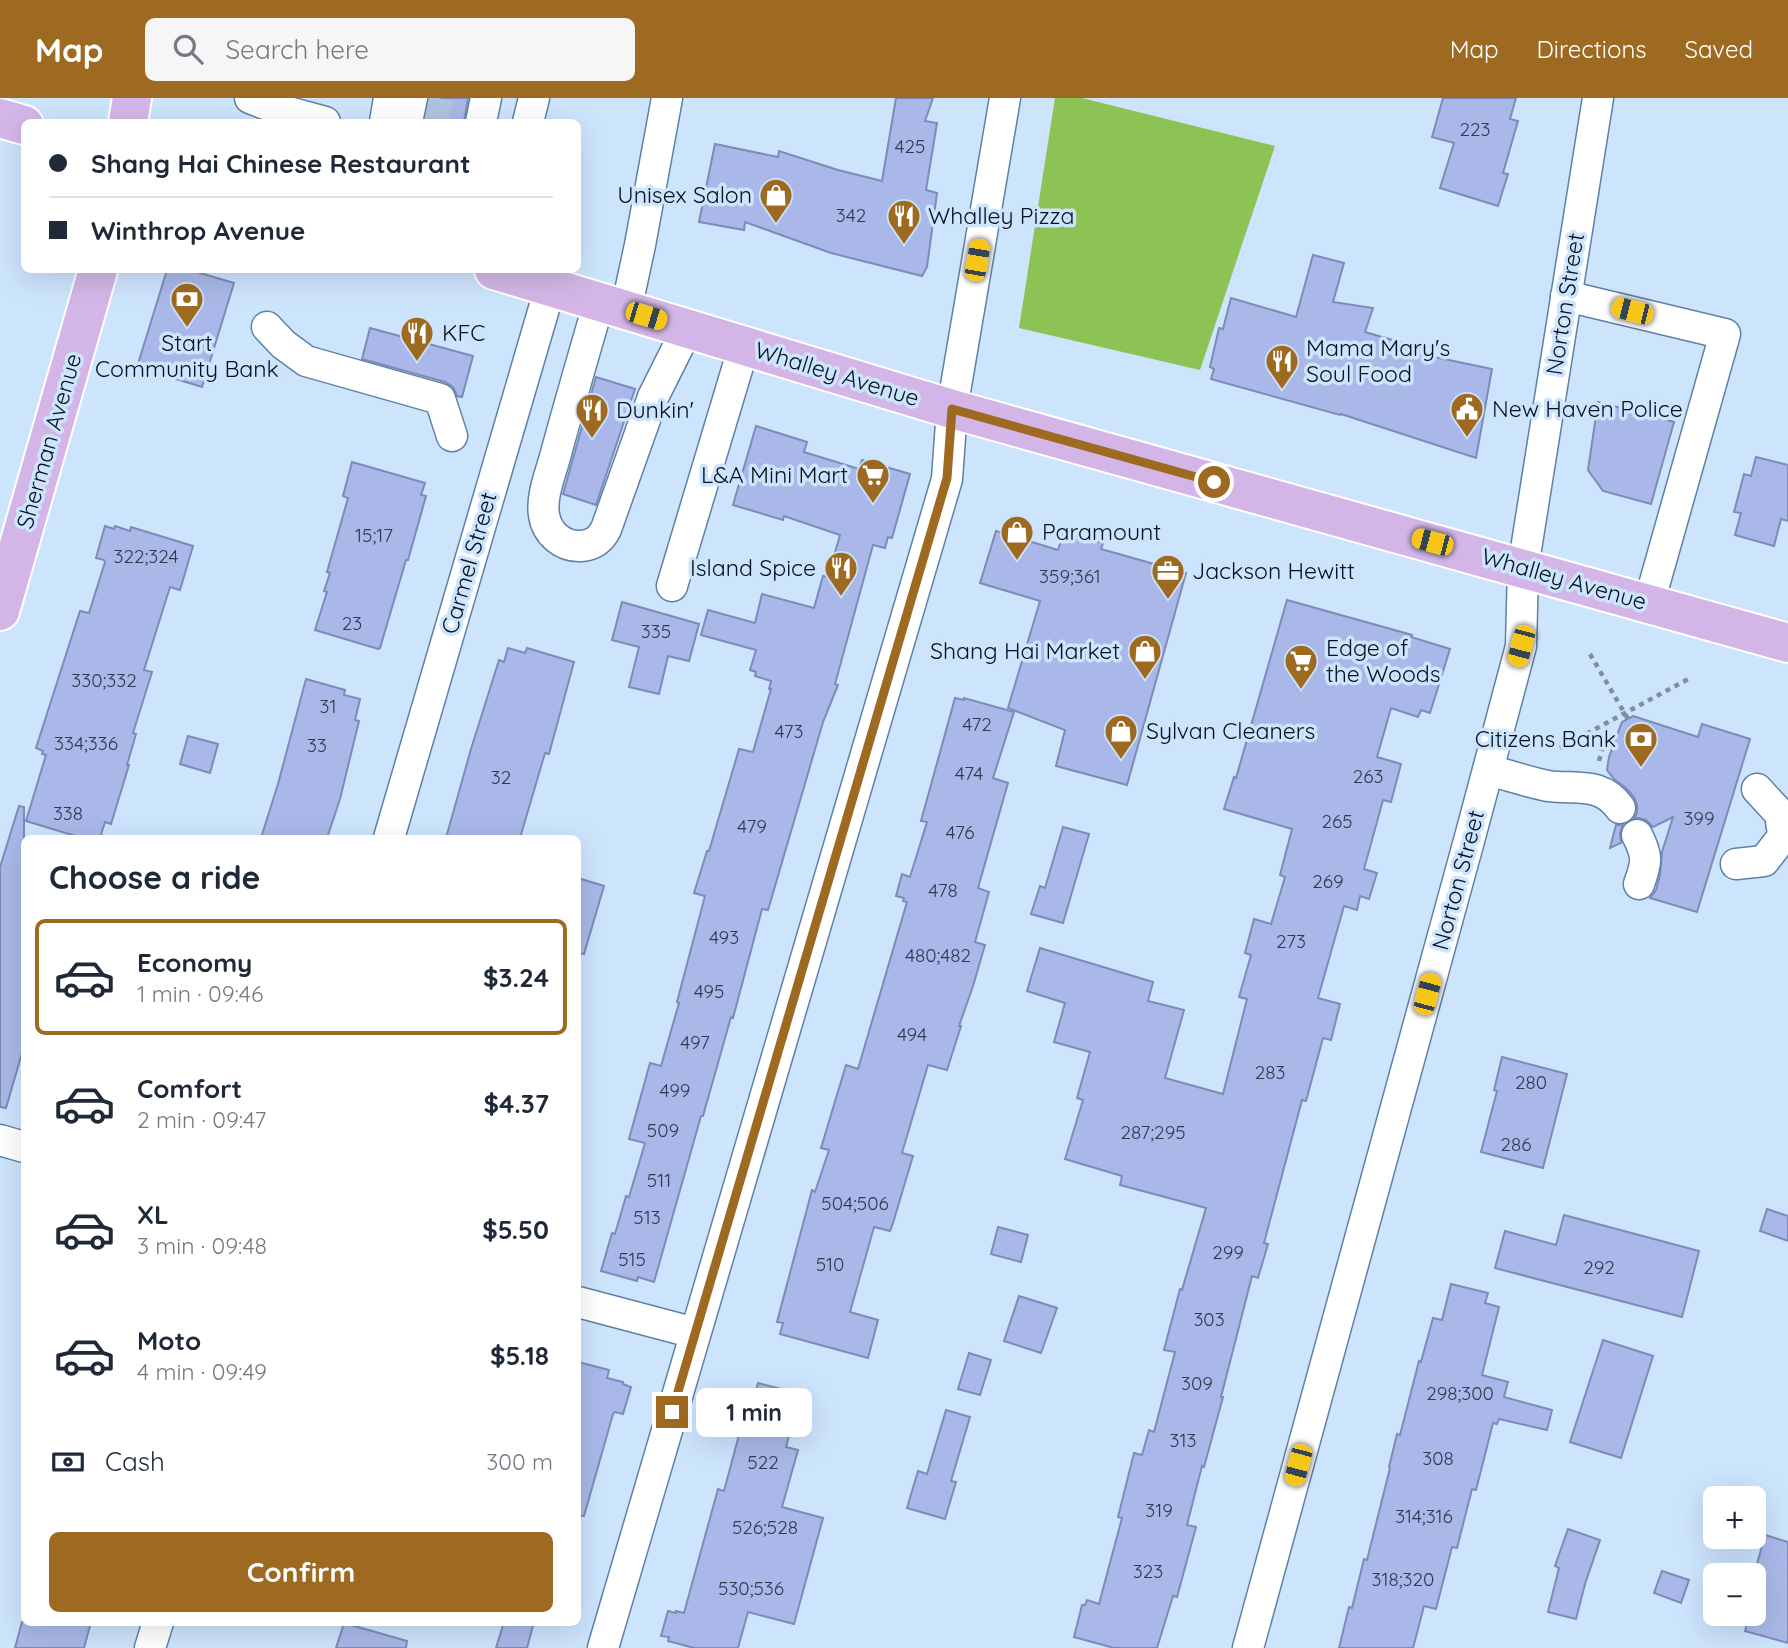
<!DOCTYPE html>
<html lang="en">
<head>
<meta charset="utf-8">
<style>
	:root { --surface:#fff; --page:#f6f6f7; --text:#1f2937; --muted:#747a83; --line:#e0e1e3; --accent:#9e6a21 }
	body { margin:0; font-family:Quicksand,sans-serif; background:var(--page); color:var(--text); height:100vh; display:flex; flex-direction:column; font-size:26px; white-space:nowrap }
	* { box-sizing:border-box; margin:0 }
	p { font-size:23px; color:var(--muted) }
	.icon { flex:none; width:38px; height:38px; fill:none; stroke:currentColor; stroke-width:2; stroke-linecap:round; stroke-linejoin:round }
	.map { position:relative; flex:1; overflow:hidden }
	.details { position:absolute; left:21px; top:737px; width:560px; height:791px; display:flex; flex-direction:column; background:var(--surface); border-radius:10px; box-shadow:0 7px 28px #0002 }
	.details>* { flex:none }
	.guide { position:absolute; left:21px; top:21px; width:560px; height:154px; border-radius:10px; box-shadow:0 7px 28px #0002; display:grid; align-content:center; height:154px; padding:0 28px; background:var(--surface) }
	.tools { position:absolute; left:1703px; top:1388px; display:grid; gap:14px }
	.tools a { display:grid; place-items:center; width:63px; height:63px; border-radius:10px; background:var(--surface); box-shadow:0 7px 28px #0002; font-size:35px }
	.end { position:absolute; width:32px; height:32px; margin:-16px; border:9px solid #9e6a21; background:#fff; box-shadow:0 0 0 4px #fff }
	.from { border-radius:50% }
	.bubble { position:absolute; height:49px; border-radius:10px; background:var(--surface); box-shadow:0 7px 28px #0002; font-size:23px; font-weight:700; line-height:49px; text-align:center }
	.car { position:absolute; width:21px; height:42px; margin:-21px -10px; border-radius:9px; box-shadow:0 0 5px 2px #0007; background:linear-gradient(#f5c518 24%,#345 0 40%,#f5c518 0 76%,#345 0 86%,#f5c518 0) }
	.guide b { display:flex; align-items:center; gap:24px; height:66px; font-size:26px }
	.guide b+b { border-top:2px solid var(--line) }
	.guide i { width:18px; height:18px; background:var(--text) }
	ul { padding:0; list-style:none }
	li { display:flex; align-items:center; gap:21px; height:116px; margin:0 14px 10px; padding:0 14px; border:4px solid transparent; border-radius:10px }
	li div { flex:1 }
	li b { display:block; font-size:26px }
	li em { font-style:normal; font-weight:700 }
	li.current { border-color:var(--accent) }
	li>.icon { width:63px; height:63px; stroke-width:1.5 }
	h2 { padding:0 28px; font-size:32px; line-height:84px }
	.pay { display:flex; align-items:center; gap:18px; height:77px; padding:0 28px; font-size:26px }
	.pay p { margin-inline-start:auto }
	.primary-button { display:flex; gap:14px; margin-top:auto; padding:14px 28px }
	.primary-button a { flex:1; height:80px; border-radius:10px; background:var(--accent); color:#fff; font-size:28px; font-weight:700; line-height:80px; text-align:center }
	header { display:flex; align-items:center; gap:42px; box-sizing:border-box; height:98px; padding:0 35px; background:var(--accent); color:#fff }
	header strong { font-size:33px }
	nav { display:flex; gap:38px; margin-inline-start:auto; font-size:24px }
	.search { width:490px; height:63px; background:var(--page); display:flex; align-items:center; gap:18px; box-sizing:border-box; padding:0 24px; border-radius:10px; color:var(--muted); font-size:26px }
	.map>svg:first-child { display:block }
	.green { fill:#8dc254 }
	.building { fill:#a9b8e8; stroke:#7d8bb8; stroke-width:2 }
	.lines { fill:none; stroke-linecap:round; stroke-linejoin:round }
	.minor-tunnel { stroke:#afc4dc; stroke-width:30; stroke-dasharray:30 15; stroke-linecap:butt }
	.minor-casing { stroke:#5e81a7; stroke-width:33 }
	.major-casing { stroke:#fff; stroke-width:42 }
	.path { stroke:#7c8fa3; stroke-width:4.5; stroke-dasharray:5 5; stroke-linecap:butt }
	.minor { stroke:#fff; stroke-width:30 }
	.major { stroke:#d3b6e7; stroke-width:38 }
	.route { stroke:#9e6a21; stroke-width:9 }
	.labels { text-anchor:middle; stroke-width:7; stroke-linejoin:round; paint-order:stroke }
	.number-label { font-size:19px; fill:#2e3b51 }
	.poi-label { font-size:23px; fill:#05111f; stroke:#cde4fd; text-anchor:start }
	.street-label { font-size:23px; fill:#05111f; stroke:#cde4fd }
</style>
</head>
<body>
<header>
<strong>Map</strong>
<div class="search"><svg class="icon" aria-label="search" viewBox="0 0 24 24"><circle cx="10" cy="10" r="6"/><path d="M15 15l6 6"/></svg>Search here</div>
<nav><a>Map</a><a>Directions</a><a>Saved</a></nav>
</header>
<div class="map">
<svg width="1788" height="1550" viewBox="0 0 1788 1550">
	<rect width="100%" height="100%" fill="#cde4fd"/>
	<path class="green" d="M1055,0H1082L1275,48L1200,272L1019,230Z"/>
	<g class="building">
		<path d="M429,0H468L464,24H425Z"/>
		<path d="M896,0H933L925,23L937,25L926,92L937,95L927,169L922,178L831,155L745,124L744,132L699,124L715,46L778,59L779,53L838,72L882,83Z"/>
		<path d="M1443,0H1516L1510,21L1518,23L1503,75L1508,76L1498,108L1440,90L1454,45L1432,39Z"/>
		<path d="M1313,157L1344,165L1333,204L1373,210L1365,234L1427,252L1425,257L1492,271L1476,360L1341,316L1340,317L1211,281L1214,271L1210,269L1219,230L1223,231L1231,200L1296,219Z"/>
		<path d="M167,172H190L234,185L202,289L137,269Z"/>
		<path d="M370,230L473,258L462,299L457,298L453,289L445,284L362,261Z"/>
		<path d="M596,279L635,291L596,407L563,396Z"/>
		<path d="M1598,304L1674,324L1651,406L1603,393L1588,372Z"/>
		<path d="M756,328L807,344L804,354L859,371L862,362L910,376L892,440L888,439L885,450L873,447L835,586L838,587L823,624L768,812L762,811L733,920L731,919L703,1018H701L654,1184L638,1179L637,1183L601,1173L612,1135L615,1136L626,1098L629,1099L645,1045L629,1041L650,965L661,968L679,905L677,904L705,798L694,795L707,753H709L739,651L753,654L771,591H769L771,583L755,578L756,574L750,572L756,552L701,537L708,512L755,525L762,496L814,510L823,478L828,479L840,437L784,418L783,422L733,407Z"/>
		<path d="M1756,359L1788,367V423L1781,421L1774,448L1735,437L1741,415L1734,414L1744,376L1751,378Z"/>
		<path d="M352,364L425,385L421,397L426,398L408,462H406L380,550L378,551L315,532L327,494L324,493L330,475L327,474L348,400L343,398Z"/>
		<path d="M105,428L114,431L115,428L130,433L131,429L193,448L180,492L170,489L144,572L152,574L133,635L136,636L127,667H129L111,726L105,724L100,740H82L26,723L46,657L42,656L43,653L36,650L80,513L89,515L105,464L104,462L96,460Z"/>
		<path d="M996,433L1058,452L1064,434L1103,445L1101,451L1186,475L1127,687L1056,668L1065,632L1008,610L1040,503L980,485Z"/>
		<path d="M1287,502L1412,537L1411,539L1450,551L1430,615L1421,612L1418,619L1391,610L1377,659L1401,666L1391,704L1383,702L1364,771L1377,775L1369,801L1360,798L1357,812L1344,808L1318,900L1340,906L1331,942L1323,940L1306,1003L1302,1002L1264,1145L1268,1146L1258,1180L1252,1178L1221,1299H1223L1204,1369L1202,1368L1187,1427L1196,1429L1177,1499L1173,1498L1157,1550H1114L1074,1539L1082,1507H1085L1087,1502L1099,1506L1122,1420L1118,1419L1134,1355L1142,1357L1149,1332L1154,1334L1175,1254L1164,1252L1180,1191L1182,1192L1206,1110L1120,1087L1122,1078L1065,1061L1083,1002L1077,1000L1090,954L1054,944L1065,905L1027,893L1040,850L1153,884L1148,903L1184,912L1165,980L1223,996L1247,901L1239,899L1251,857L1245,855L1254,821L1271,826L1285,779L1280,777L1292,731L1224,711L1234,679L1236,680Z"/>
		<path d="M622,504L699,526L689,563L668,558L659,596L629,589L639,549L612,542Z"/>
		<path d="M508,550L525,555L527,550L574,564L549,656L545,655L520,740H446L471,651L499,562L504,564Z"/>
		<path d="M306,581L345,592L344,597L360,601L355,622L359,623L340,701L327,740H261L278,686Z"/>
		<path d="M955,600L964,602V600L1014,614L993,680L1008,685L978,790L989,794L975,844L985,847L973,888L959,928H961L947,972L928,967L902,1055L913,1058L893,1125L890,1133L874,1129L850,1214L878,1222L868,1260L780,1236L783,1225L777,1224L812,1092L815,1094L829,1052L821,1050L846,967L858,971L907,804L903,803L904,800L896,798L902,776L910,779L927,724L921,723Z"/>
		<path d="M1633,618L1698,639L1702,626L1750,641L1697,814L1650,800L1656,792L1660,777L1662,754L1673,719L1653,729L1646,722L1639,720H1634L1637,715V707L1634,699L1626,690L1614,681L1607,672L1609,659L1622,624Z"/>
		<path d="M188,638L218,646L210,675L180,666Z"/>
		<path d="M19,708L24,709V948L6,1010L0,1009V769Z"/>
		<path d="M1616,727H1623L1620,735L1621,745L1610,750Z"/>
		<path d="M1063,729L1089,736L1063,825L1031,816L1040,788L1045,790Z"/>
		<path d="M578,780L604,788L584,856L578,855Z"/>
		<path d="M1502,959L1567,976L1543,1070L1481,1054L1497,993L1494,992Z"/>
		<path d="M1767,1111L1788,1118V1143L1760,1133Z"/>
		<path d="M1564,1117L1699,1153L1682,1219L1495,1170L1505,1133L1556,1147Z"/>
		<path d="M998,1129L1028,1137L1021,1164L991,1156Z"/>
		<path d="M1451,1186L1488,1195L1485,1205L1499,1209L1482,1277L1508,1284L1504,1299L1552,1312L1547,1332L1499,1321L1497,1326L1493,1325L1476,1392L1472,1391L1457,1450L1452,1449L1436,1511L1424,1508L1413,1550H1339L1349,1509L1352,1510L1364,1461L1367,1462L1390,1370L1389,1369L1397,1336L1400,1337L1419,1263L1421,1264L1433,1220L1442,1222Z"/>
		<path d="M1019,1198L1057,1210L1041,1255L1004,1243Z"/>
		<path d="M1603,1242L1653,1258L1621,1360L1570,1344Z"/>
		<path d="M969,1255L991,1262L980,1297L958,1291Z"/>
		<path d="M578,1264L609,1272L607,1280L623,1284V1286L631,1289L623,1316L615,1314L613,1316L584,1418H578Z"/>
		<path d="M758,1285L800,1296L786,1349L798,1352L782,1409L823,1420L794,1526L748,1514L738,1550H694L668,1543L669,1539L661,1538L668,1513L676,1515V1513L684,1515L718,1391L724,1393L739,1337L744,1338Z"/>
		<path d="M946,1312L970,1319L951,1383L956,1384L945,1421L907,1410L918,1373L927,1376Z"/>
		<path d="M1568,1431L1600,1442L1585,1486L1576,1521L1548,1514L1559,1470L1555,1468Z"/>
		<path d="M1765,1437L1788,1444V1545L1745,1533L1750,1516H1754V1502L1760,1478L1754,1477Z"/>
		<path d="M1662,1473L1689,1482L1681,1505L1654,1495Z"/>
		<path d="M22,1524H91L84,1550H15Z"/>
		<path d="M504,1524H534L527,1550H496Z"/>
		<path d="M344,1525L407,1543L406,1550H336Z"/>
	</g>
	<g class="lines">
		<path class="minor-tunnel" d="M421,12L471,22"/>
		<defs>
			<g id="minor">
				<path d="M250,0L281,12L325,24"/>
				<path d="M385,24L389,0"/>
				<path d="M407,24L412,0"/>
				<path d="M481,24L486,0"/>
				<path d="M528,24L534,0"/>
				<path d="M1566,198L1725,236L1649,505"/>
				<path d="M599,204C584,256 569,307 555,359C550,377 541,399 544,417C547,436 563,449 581,448C594,447 601,441 606,431L653,299L687,231"/>
				<path d="M626,212L640,147L667,0"/>
				<path d="M267,229L283,246L306,263L440,301L452,338"/>
				<path d="M672,488L744,248"/>
				<path d="M1488,672C1508,677 1528,684 1548,688C1576,692 1601,683 1620,710"/>
				<path d="M1757,691L1780,716L1782,730"/>
				<path d="M1637,737C1648,758 1647,764 1639,786"/>
				<path d="M389,740L550,190"/>
				<path d="M1736,766L1764,763L1778,745"/>
				<path d="M0,1042L24,1049"/>
				<path d="M578,1204L695,1235"/>
				<path d="M150,1550L158,1524"/>
				<path d="M603,1550L947,381L952,311L1005,0"/>
				<path d="M1248,1550L1470,739L1521,548L1523,470L1598,0"/>
			</g>
			<g id="major">
				<path d="M0,20L24,27"/>
				<path d="M128,24L132,0"/>
				<path d="M494,172L952,311L1788,545"/>
				<path d="M0,513L98,172"/>
			</g>
		</defs>
		<use href="#minor" class="minor-casing"/>
		<use href="#major" class="major-casing"/>
		<g class="path">
			<path d="M1590,556L1628,621"/>
			<path d="M1560,650L1692,579"/>
			<path d="M1599,663L1609,624"/>
		</g>
		<use href="#minor" class="minor"/>
		<use href="#major" class="major"/>
	</g>
	<g class="lines">
		<path class="route" d="M672,1314L947,380L952,311L1214,384"/>
	</g>
	<defs>
		<symbol id="shop-pin" viewBox="-11 -11 22 30"><path d="M0 17L-7.5 6A9.5 9.5 0 1 1 7.5 6Z" fill="#9e6a21" stroke="#cde4fd"/><path d="M-5-2.5h2.3a2.7 3.5 0 0 1 5.4 0H5L5.5 6h-11ZM-1.5-2.5h3a1.5 2.3 0 0 0-3 0Z" fill="#fff"/></symbol>
		<symbol id="restaurant-pin" viewBox="-11 -11 22 30"><path d="M0 17L-7.5 6A9.5 9.5 0 1 1 7.5 6Z" fill="#9e6a21" stroke="#cde4fd"/><path d="M-5-6h1v4h1v-4h1v4h1v-4h1v5L-1.5 .5V6h-2V.5L-5-1ZM5-6V6H3V1.5H1.5Q1.5-4 5-6Z" fill="#fff"/></symbol>
		<symbol id="bank-pin" viewBox="-11 -11 22 30"><path d="M0 17L-7.5 6A9.5 9.5 0 1 1 7.5 6Z" fill="#9e6a21" stroke="#cde4fd"/><path d="M-6-4H6V4H-6ZM0-2.3a2.3 2.3 0 1 0 0 4.6a2.3 2.3 0 1 0 0-4.6Z" fill="#fff"/></symbol>
		<symbol id="civic-pin" viewBox="-11 -11 22 30"><path d="M0 17L-7.5 6A9.5 9.5 0 1 1 7.5 6Z" fill="#9e6a21" stroke="#cde4fd"/><path d="M-.6-6.5H3V-4.5H.6V-3L4-1V1h2V6H-6V1h2V-1L-.6-3ZM-1.2 2.5V6h2.4V2.5Z" fill="#fff"/></symbol>
		<symbol id="supermarket-pin" viewBox="-11 -11 22 30"><path d="M0 17L-7.5 6A9.5 9.5 0 1 1 7.5 6Z" fill="#9e6a21" stroke="#cde4fd"/><path d="M-6-5.5h2.5l.6 2H6L4.5 2H-2.5L-4.4-4H-6ZM-1.5 3.2a1.3 1.3 0 1 0 .1 0ZM3 3.2a1.3 1.3 0 1 0 .1 0Z" fill="#fff"/></symbol>
		<symbol id="office-pin" viewBox="-11 -11 22 30"><path d="M0 17L-7.5 6A9.5 9.5 0 1 1 7.5 6Z" fill="#9e6a21" stroke="#cde4fd"/><path d="M-6-3h4V-5.5h4V-3h4V5H-6ZM-1-4.5V-3h2v-1.5ZM-6 0V1H6V0Z" fill="#fff"/></symbol>
	</defs>
	<g fill-rule="evenodd">
		<use href="#shop-pin" x="757" y="78" width="38" height="52"/>
		<use href="#restaurant-pin" x="885" y="99" width="38" height="52"/>
		<use href="#bank-pin" x="168" y="182" width="38" height="52"/>
		<use href="#restaurant-pin" x="398" y="216" width="38" height="52"/>
		<use href="#restaurant-pin" x="1263" y="244" width="38" height="52"/>
		<use href="#civic-pin" x="1448" y="292" width="38" height="52"/>
		<use href="#restaurant-pin" x="573" y="293" width="38" height="52"/>
		<use href="#supermarket-pin" x="854" y="358" width="38" height="52"/>
		<use href="#shop-pin" x="998" y="415" width="38" height="52"/>
		<use href="#restaurant-pin" x="822" y="451" width="38" height="52"/>
		<use href="#office-pin" x="1149" y="454" width="38" height="52"/>
		<use href="#shop-pin" x="1126" y="534" width="38" height="52"/>
		<use href="#supermarket-pin" x="1282" y="544" width="38" height="52"/>
		<use href="#shop-pin" x="1102" y="614" width="38" height="52"/>
		<use href="#bank-pin" x="1622" y="622" width="38" height="52"/>
	</g>
	<g class="labels">
		<g class="number-label">
			<text x="1475" y="38">223</text>
			<text x="910" y="55">425</text>
			<text x="851" y="124">342</text>
			<text x="374" y="444">15;17</text>
			<text x="146" y="465">322;324</text>
			<text x="1070" y="485">359;361</text>
			<text x="352" y="532">23</text>
			<text x="656" y="540">335</text>
			<text x="104" y="589">330;332</text>
			<text x="328" y="615">31</text>
			<text x="977" y="633">472</text>
			<text x="789" y="640">473</text>
			<text x="86" y="652">334;336</text>
			<text x="317" y="654">33</text>
			<text x="969" y="682">474</text>
			<text x="1368" y="685">263</text>
			<text x="501" y="686">32</text>
			<text x="68" y="722">338</text>
			<text x="1699" y="727">399</text>
			<text x="1337" y="730">265</text>
			<text x="752" y="735">479</text>
			<text x="960" y="741">476</text>
			<text x="1328" y="790">269</text>
			<text x="943" y="799">478</text>
			<text x="724" y="846">493</text>
			<text x="1291" y="850">273</text>
			<text x="938" y="864">480;482</text>
			<text x="709" y="900">495</text>
			<text x="912" y="943">494</text>
			<text x="695" y="951">497</text>
			<text x="1270" y="981">283</text>
			<text x="1531" y="991">280</text>
			<text x="675" y="999">499</text>
			<text x="663" y="1039">509</text>
			<text x="1153" y="1041">287;295</text>
			<text x="1516" y="1053">286</text>
			<text x="659" y="1089">511</text>
			<text x="855" y="1112">504;506</text>
			<text x="647" y="1126">513</text>
			<text x="1228" y="1161">299</text>
			<text x="632" y="1168">515</text>
			<text x="830" y="1173">510</text>
			<text x="1599" y="1176">292</text>
			<text x="1209" y="1228">303</text>
			<text x="1197" y="1292">309</text>
			<text x="1460" y="1302">298;300</text>
			<text x="1183" y="1349">313</text>
			<text x="1438" y="1367">308</text>
			<text x="763" y="1371">522</text>
			<text x="1159" y="1419">319</text>
			<text x="1424" y="1425">314;316</text>
			<text x="765" y="1436">526;528</text>
			<text x="1148" y="1480">323</text>
			<text x="1403" y="1488">318;320</text>
			<text x="751" y="1497">530;536</text>
		</g>
		<g class="poi-label">
			<text x="752" y="105" text-anchor="end">Unisex Salon</text>
			<text x="928" y="126">Whalley Pizza</text>
			<text x="442" y="243">KFC</text>
			<text x="187" y="253" text-anchor="middle">Start<tspan x="187" dy="26">Community Bank</tspan></text>
			<text x="1306" y="258">Mama Mary's<tspan x="1306" dy="26">Soul Food</tspan></text>
			<text x="1492" y="319">New Haven Police</text>
			<text x="616" y="320">Dunkin'</text>
			<text x="848" y="385" text-anchor="end">L&amp;A Mini Mart</text>
			<text x="1042" y="442">Paramount</text>
			<text x="816" y="478" text-anchor="end">Island Spice</text>
			<text x="1192" y="481">Jackson Hewitt</text>
			<text x="1326" y="558">Edge of<tspan x="1326" dy="26">the Woods</tspan></text>
			<text x="1120" y="561" text-anchor="end">Shang Hai Market</text>
			<text x="1146" y="641">Sylvan Cleaners</text>
			<text x="1616" y="649" text-anchor="end">Citizens Bank</text>
		</g>
		<g class="street-label">
			<text transform="translate(1565 206) rotate(-81)" y="8">Norton Street</text>
			<text transform="translate(837 276) rotate(17)" y="8">Whalley Avenue</text>
			<text transform="translate(49 343) rotate(-74)" y="8">Sherman Avenue</text>
			<text transform="translate(469 465) rotate(-74)" y="8">Carmel Street</text>
			<text transform="translate(1564 481) rotate(16)" y="8">Whalley Avenue</text>
			<text transform="translate(1458 782) rotate(-75)" y="8">Norton Street</text>
		</g>
	</g>
</svg>
<div class="tools">
<a>+</a>
<a>−</a>
</div>
<i class="end from" style="left:1214px;top:384px"></i>
<i class="end" style="left:672px;top:1314px"></i>
<div class="bubble" style="left:696px;top:1290px;width:116px">1 min</div>
<i class="car" style="left:977px;top:162px;rotate:10deg"></i>
<i class="car" style="left:1632px;top:213px;rotate:284deg"></i>
<i class="car" style="left:646px;top:218px;rotate:107deg"></i>
<i class="car" style="left:1432px;top:444px;rotate:285deg"></i>
<i class="car" style="left:1521px;top:548px;rotate:195deg"></i>
<i class="car" style="left:1427px;top:896px;rotate:15deg"></i>
<i class="car" style="left:1298px;top:1367px;rotate:195deg"></i>
<div class="guide">
<b><i class="from"></i>Shang Hai Chinese Restaurant</b>
<b><i></i>Winthrop Avenue</b>
</div>
<section class="details">
<h2>Choose a ride</h2>
<ul>
<li class="current"><svg class="icon" aria-label="car" viewBox="0 0 24 24"><path d="M5 17H2v-5l4-1 3-4h7l3 4 3 1v5h-3M9 17h6M6 11h13"/><circle cx="7" cy="17" r="2"/><circle cx="17" cy="17" r="2"/></svg><div><b>Economy</b><p>1 min · 09:46</p></div><em>$3.24</em></li>
<li><svg class="icon" aria-label="car" viewBox="0 0 24 24"><path d="M5 17H2v-5l4-1 3-4h7l3 4 3 1v5h-3M9 17h6M6 11h13"/><circle cx="7" cy="17" r="2"/><circle cx="17" cy="17" r="2"/></svg><div><b>Comfort</b><p>2 min · 09:47</p></div><em>$4.37</em></li>
<li><svg class="icon" aria-label="car" viewBox="0 0 24 24"><path d="M5 17H2v-5l4-1 3-4h7l3 4 3 1v5h-3M9 17h6M6 11h13"/><circle cx="7" cy="17" r="2"/><circle cx="17" cy="17" r="2"/></svg><div><b>XL</b><p>3 min · 09:48</p></div><em>$5.50</em></li>
<li><svg class="icon" aria-label="car" viewBox="0 0 24 24"><path d="M5 17H2v-5l4-1 3-4h7l3 4 3 1v5h-3M9 17h6M6 11h13"/><circle cx="7" cy="17" r="2"/><circle cx="17" cy="17" r="2"/></svg><div><b>Moto</b><p>4 min · 09:49</p></div><em>$5.18</em></li>
</ul>
<div class="pay"><svg class="icon" aria-label="cash" viewBox="0 0 24 24"><path d="M3 7h18v10H3z"/><circle cx="12" cy="12" r="2"/></svg>Cash<p>300 m</p></div>
<div class="primary-button"><a>Confirm</a></div>
</section>
</div>
</body>
</html>
